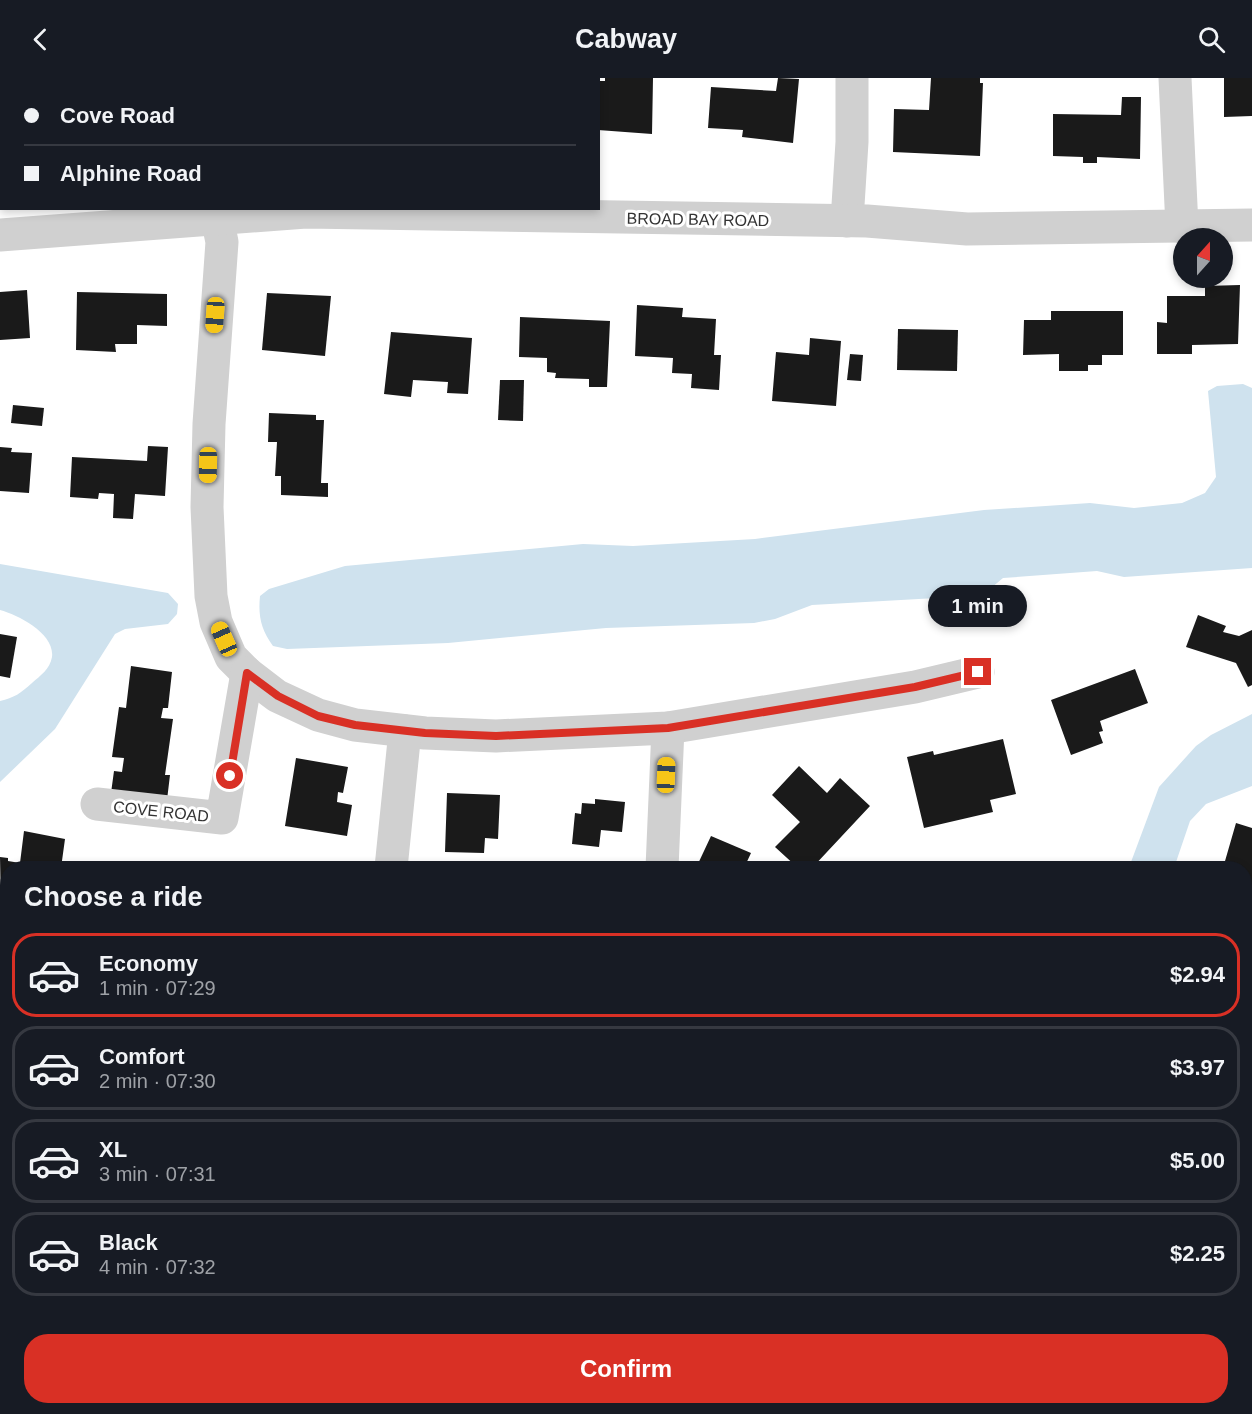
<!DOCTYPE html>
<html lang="en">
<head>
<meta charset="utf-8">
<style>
	:root { --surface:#171b24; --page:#242831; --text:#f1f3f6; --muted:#9ea1a6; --line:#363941; --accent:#d93025 }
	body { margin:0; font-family:Helvetica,sans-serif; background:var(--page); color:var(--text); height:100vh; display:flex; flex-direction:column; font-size:22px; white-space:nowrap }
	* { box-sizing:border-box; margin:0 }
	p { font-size:20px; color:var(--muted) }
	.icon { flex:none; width:33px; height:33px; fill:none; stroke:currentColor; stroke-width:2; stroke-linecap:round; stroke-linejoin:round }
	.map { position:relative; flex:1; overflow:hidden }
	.details { position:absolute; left:0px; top:783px; width:1252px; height:554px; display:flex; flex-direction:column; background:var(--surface); border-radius:24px 24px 0 0; box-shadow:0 3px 9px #0003 }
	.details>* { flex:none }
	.guide { position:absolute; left:0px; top:0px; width:600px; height:132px; box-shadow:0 3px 9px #0003; display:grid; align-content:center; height:132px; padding:0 24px; background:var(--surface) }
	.needle { width:39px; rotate:21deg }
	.controls { position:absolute; left:1173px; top:150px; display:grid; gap:12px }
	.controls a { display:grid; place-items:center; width:60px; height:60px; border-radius:50%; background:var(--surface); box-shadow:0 3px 9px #0003; font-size:30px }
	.end { position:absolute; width:27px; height:27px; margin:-14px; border:8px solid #d93025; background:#fff; box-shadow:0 0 0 3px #fff }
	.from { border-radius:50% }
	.bubble { position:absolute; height:42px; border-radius:21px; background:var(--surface); box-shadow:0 3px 9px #0003; font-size:20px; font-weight:700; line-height:42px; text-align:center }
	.car { position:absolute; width:18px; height:36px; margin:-18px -9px; border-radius:8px; box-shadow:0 0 4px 2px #0007; background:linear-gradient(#f5c518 24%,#345 0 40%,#f5c518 0 76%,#345 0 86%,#f5c518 0) }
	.guide b { display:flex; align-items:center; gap:21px; height:57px; font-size:22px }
	.guide b+b { border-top:2px solid var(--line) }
	.guide i { width:15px; height:15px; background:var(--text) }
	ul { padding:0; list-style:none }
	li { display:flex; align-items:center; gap:18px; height:84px; margin:0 12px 9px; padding:0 12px; border:3px solid var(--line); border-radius:24px }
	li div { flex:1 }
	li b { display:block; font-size:22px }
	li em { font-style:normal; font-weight:700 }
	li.current { border-color:var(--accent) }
	li>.icon { width:54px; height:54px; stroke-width:1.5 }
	h2 { padding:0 24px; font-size:27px; line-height:72px }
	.primary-button { display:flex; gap:12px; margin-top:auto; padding:12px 24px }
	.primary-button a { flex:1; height:69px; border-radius:24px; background:var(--accent); color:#fff; font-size:24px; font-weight:700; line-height:69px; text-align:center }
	header { display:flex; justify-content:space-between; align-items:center; height:78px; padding:0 24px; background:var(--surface); font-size:27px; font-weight:700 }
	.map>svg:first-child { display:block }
	.water { fill:#cfe2ee }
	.building { fill:#1a1a1a }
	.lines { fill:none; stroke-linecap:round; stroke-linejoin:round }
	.minor { stroke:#d0d0d0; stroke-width:33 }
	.route { stroke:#d93025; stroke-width:8 }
	.labels { text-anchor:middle; stroke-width:6; stroke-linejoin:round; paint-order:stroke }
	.street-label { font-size:16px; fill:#333; stroke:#fff }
</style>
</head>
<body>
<header><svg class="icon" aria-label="back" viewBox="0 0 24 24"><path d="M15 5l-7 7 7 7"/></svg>Cabway<svg class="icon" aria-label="search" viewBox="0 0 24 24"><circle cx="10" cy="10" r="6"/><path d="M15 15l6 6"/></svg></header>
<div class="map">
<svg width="1252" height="1336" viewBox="0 0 1252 1336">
	<rect width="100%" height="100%" fill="#fff"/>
	<g class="water">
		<path d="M1243,306L1252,310V490L1124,499L1097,493L1003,500L985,515L972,518L812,527L775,541L754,545L606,550L448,565L287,571L273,568C261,552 258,538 260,518L269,511L345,488L583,466L633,468L755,461L984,432L1090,425L1134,430L1182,425L1205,415L1216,399L1208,313L1217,308Z"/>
		<path d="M0,486L168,515L178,526L177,536L168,546L125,551L115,556L55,651L0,704V623C14,620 21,615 32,605C40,598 50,591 52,579C55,556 19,537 0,532Z"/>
		<path d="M1252,636V708L1206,726L1190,743L1174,790H1124L1131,784L1159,709L1196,668L1211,657Z"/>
		<path d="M0,863H8L7,1035L0,1034Z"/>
		<path d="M1252,939V1336H0V1177L7,1176L8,1329H1245V941Z"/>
	</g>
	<g class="building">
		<path d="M605,0H653L652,56L598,52V3H605Z"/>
		<path d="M778,0L799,1L793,65L742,59L743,52L708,50L711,9L776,13Z"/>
		<path d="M931,0H980V5H983L980,78L893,74L894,31L929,32Z"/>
		<path d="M1224,0H1252V38L1224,39Z"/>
		<path d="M1122,19H1141L1140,81L1097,79V85H1083V79L1053,78V36L1121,37Z"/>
		<path d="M1240,207L1238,266L1192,267V276H1157V244L1167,245V218H1205V208Z"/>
		<path d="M27,212L30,260L0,262V214Z"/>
		<path d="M77,214L167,216V248L137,247V266H115L116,274L76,272Z"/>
		<path d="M267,215L331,218L325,278L262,272Z"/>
		<path d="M637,227L683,230L682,239L716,241L714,277H721L719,312L691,310L692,296L672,295L673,280L635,278Z"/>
		<path d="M1051,233H1123V277H1102V287H1088V293H1059V276L1023,277L1024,242H1051Z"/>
		<path d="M520,239L610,243L607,309H589V301L555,300L556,295L547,294V280L519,279Z"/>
		<path d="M898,251L958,252L957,293L897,292Z"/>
		<path d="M391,254L472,260L468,316L447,315L448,304L413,302L411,319L384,316Z"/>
		<path d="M810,260L841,263L836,328L772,323L776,274L809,277Z"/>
		<path d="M850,276L863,277L861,303L847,302Z"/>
		<path d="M500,302H524L523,343L498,342Z"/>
		<path d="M13,327L44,330L42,348L11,345Z"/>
		<path d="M269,335L316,337V342H324L321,405H328V419L281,417V398H275L277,364H268Z"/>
		<path d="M148,368L168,369L165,418L135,416L133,441L113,440L114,416L99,415L98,421L70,419L72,379L147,383Z"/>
		<path d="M0,369L12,370L11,374L32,375L29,415L0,413Z"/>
		<path d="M1198,537L1226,548L1223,554L1239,558L1252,552V607L1248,609L1236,585L1186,569Z"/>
		<path d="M0,556L17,559L10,600L0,598Z"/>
		<path d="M131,588L172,594L168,630H163L161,640L173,641L165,697H170L167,722L111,715L114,693L122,694L124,680L112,679L119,629L126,630Z"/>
		<path d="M1135,591L1148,625L1100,643L1103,653L1099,654L1103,665L1071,677L1051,622Z"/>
		<path d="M1003,661L1016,716L990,722L993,734L924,750L907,679L933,673L934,677Z"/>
		<path d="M296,680L348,689L343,715L338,714L337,724L352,727L347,758L285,748Z"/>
		<path d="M799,688L827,715L840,700L870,728L812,790H798L775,769L800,744L772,717Z"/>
		<path d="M447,715L500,717L498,761L485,760L484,775L445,774Z"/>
		<path d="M595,721L625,724L622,754L601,752L599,769L572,766L575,735L581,736L582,725L595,726Z"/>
		<path d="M1236,745L1252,750V851L1249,850L1248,839L1245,838V790H1223Z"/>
		<path d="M24,753L65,761L61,790H8V830H1L0,779L8,780V783L20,785Z"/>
		<path d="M711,758L751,775L744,790H696Z"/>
	</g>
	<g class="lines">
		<g class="minor">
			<path d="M1175,0L1182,149"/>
			<path d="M221,2V0"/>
			<path d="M215,130L222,164L209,346L207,429L211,518L216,544L231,579L247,595L277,618L318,637L355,647L425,655L496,658L668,650L915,609L978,594"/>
			<path d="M847,143L852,64V0"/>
			<path d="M0,157L306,134L867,143L967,151L1252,147"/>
			<path d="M97,726L222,740L247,595"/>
			<path d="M391,790L405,653"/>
			<path d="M662,790L668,650"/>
		</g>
	</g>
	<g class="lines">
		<path class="route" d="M230,698L247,595L278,618L318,638L355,647L425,655L496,658L668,650L915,609L978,594"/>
	</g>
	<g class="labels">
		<g class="street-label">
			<text transform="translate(698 141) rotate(1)" y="6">BROAD BAY ROAD</text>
			<text transform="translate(161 733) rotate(6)" y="6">COVE ROAD</text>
		</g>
	</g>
</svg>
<div class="controls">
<a><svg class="needle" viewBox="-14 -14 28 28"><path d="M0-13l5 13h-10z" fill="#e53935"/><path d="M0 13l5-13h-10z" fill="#9ea1a6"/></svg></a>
</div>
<i class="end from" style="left:230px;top:698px"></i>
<i class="end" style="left:978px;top:594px"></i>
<div class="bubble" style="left:928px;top:507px;width:99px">1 min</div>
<i class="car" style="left:215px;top:237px;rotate:184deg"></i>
<i class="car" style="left:208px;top:387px;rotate:181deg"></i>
<i class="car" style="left:224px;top:561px;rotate:336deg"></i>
<i class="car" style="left:666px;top:697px;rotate:2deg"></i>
<div class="guide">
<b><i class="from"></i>Cove Road</b>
<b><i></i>Alphine Road</b>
</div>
<section class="details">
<h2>Choose a ride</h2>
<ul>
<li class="current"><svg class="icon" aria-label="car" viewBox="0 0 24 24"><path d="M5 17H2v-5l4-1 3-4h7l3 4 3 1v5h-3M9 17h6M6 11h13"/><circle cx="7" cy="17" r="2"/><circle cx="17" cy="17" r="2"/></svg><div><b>Economy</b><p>1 min · 07:29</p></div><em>$2.94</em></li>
<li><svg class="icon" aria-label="car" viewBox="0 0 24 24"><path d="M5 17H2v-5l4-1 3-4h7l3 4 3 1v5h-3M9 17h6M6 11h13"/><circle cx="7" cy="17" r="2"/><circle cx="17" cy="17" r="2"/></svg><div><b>Comfort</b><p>2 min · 07:30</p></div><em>$3.97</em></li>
<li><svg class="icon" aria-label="car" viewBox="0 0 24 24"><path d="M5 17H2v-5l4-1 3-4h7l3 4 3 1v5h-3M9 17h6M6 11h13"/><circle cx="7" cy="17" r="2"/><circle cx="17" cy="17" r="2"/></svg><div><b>XL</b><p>3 min · 07:31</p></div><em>$5.00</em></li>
<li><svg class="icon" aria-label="car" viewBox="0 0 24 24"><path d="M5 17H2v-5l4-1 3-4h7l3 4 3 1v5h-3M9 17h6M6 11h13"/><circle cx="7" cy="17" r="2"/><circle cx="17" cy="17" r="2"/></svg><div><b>Black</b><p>4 min · 07:32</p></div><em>$2.25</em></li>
</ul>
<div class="primary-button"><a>Confirm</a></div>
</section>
</div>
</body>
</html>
